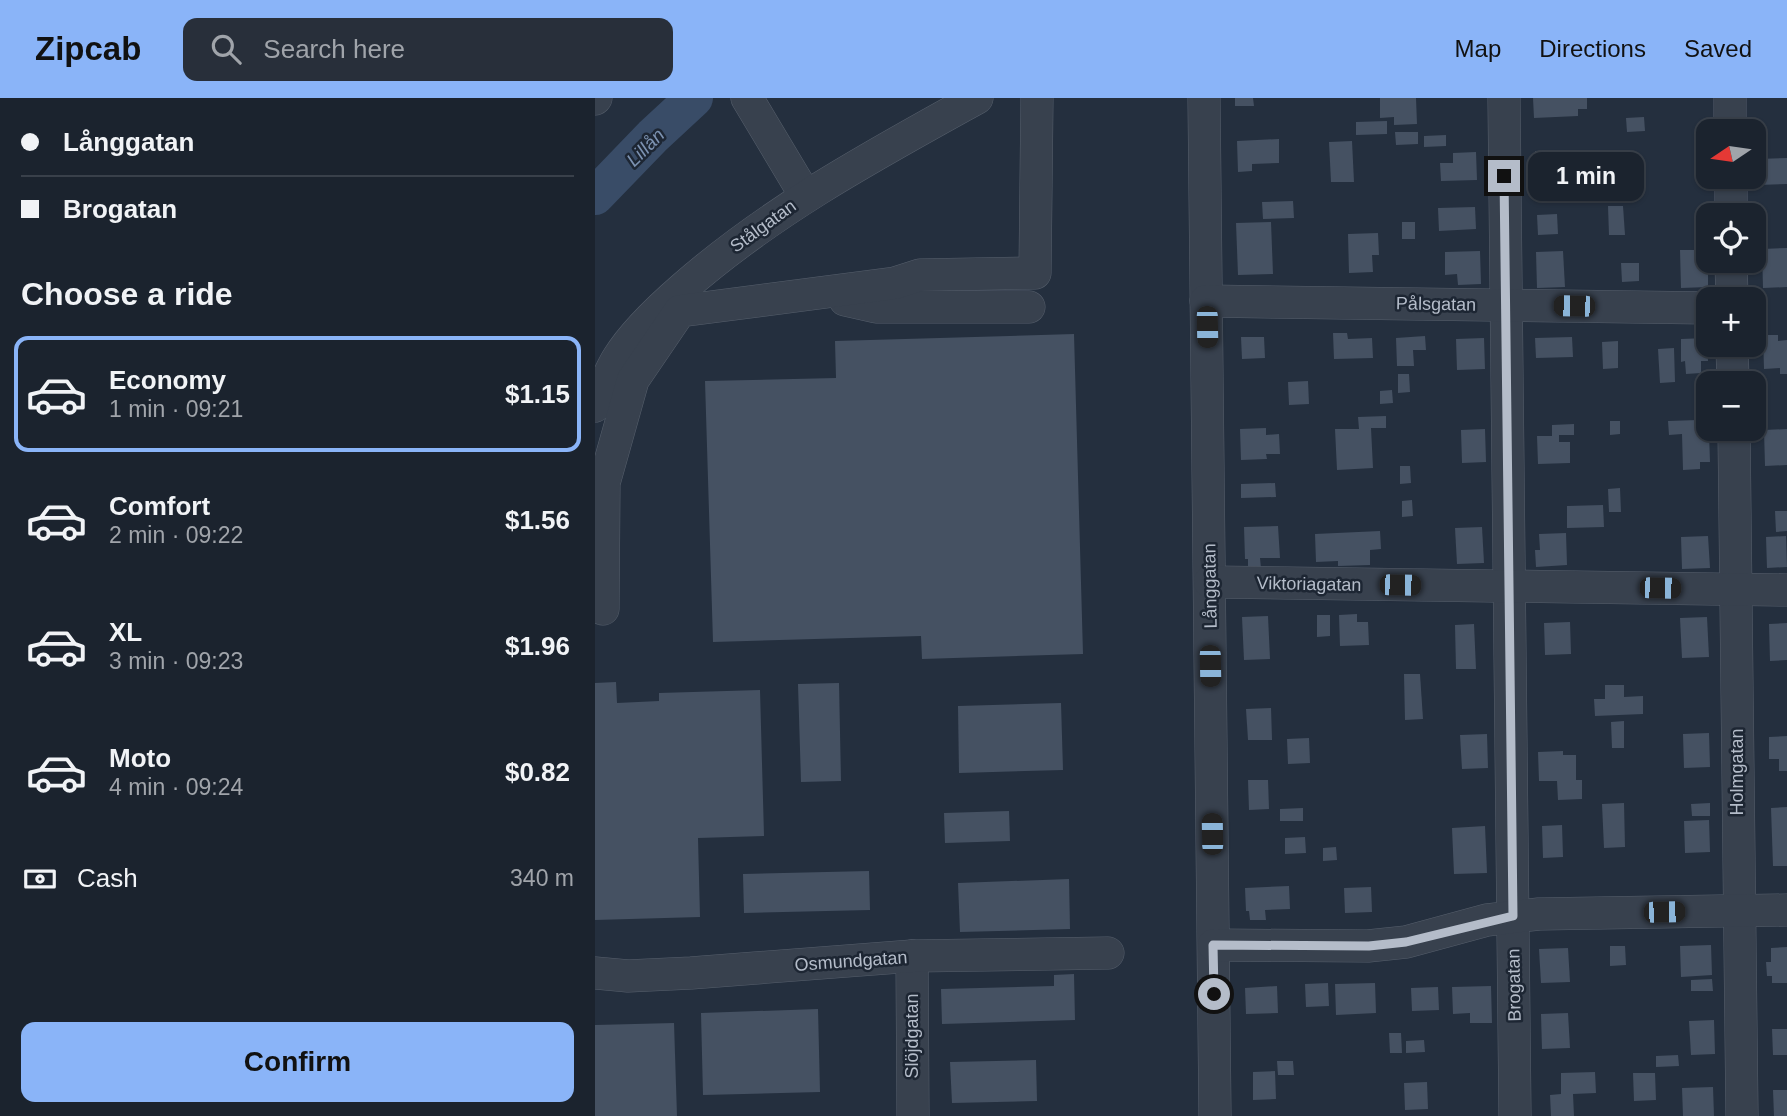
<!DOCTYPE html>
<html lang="en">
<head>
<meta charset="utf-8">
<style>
	:root { --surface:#1b232e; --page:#282f3a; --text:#f1f3f6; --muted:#a0a4aa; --line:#39404a; --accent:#8ab4f8 }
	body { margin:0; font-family:Helvetica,sans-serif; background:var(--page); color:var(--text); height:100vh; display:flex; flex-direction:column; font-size:26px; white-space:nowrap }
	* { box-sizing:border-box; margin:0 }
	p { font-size:23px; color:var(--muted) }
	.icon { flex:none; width:38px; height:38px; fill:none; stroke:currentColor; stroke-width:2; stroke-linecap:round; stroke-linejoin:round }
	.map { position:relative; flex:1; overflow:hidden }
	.panel { display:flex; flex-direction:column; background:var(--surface); width:595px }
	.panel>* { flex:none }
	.banner { display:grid; align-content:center; height:154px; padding:0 21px; background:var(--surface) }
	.needle { width:46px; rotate:257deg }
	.controls { position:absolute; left:1101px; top:21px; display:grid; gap:14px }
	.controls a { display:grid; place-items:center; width:70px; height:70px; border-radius:14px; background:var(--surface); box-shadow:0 2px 5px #0004,0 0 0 2px var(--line); font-size:35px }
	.end { position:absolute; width:32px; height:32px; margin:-16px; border:9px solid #b4bcc9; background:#111; box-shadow:0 0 0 4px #111 }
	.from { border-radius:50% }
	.bubble { position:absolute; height:49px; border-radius:14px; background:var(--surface); box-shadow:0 2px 5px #0004,0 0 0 2px var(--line); font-size:23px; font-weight:600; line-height:49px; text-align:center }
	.car { position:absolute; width:21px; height:42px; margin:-21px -10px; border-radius:9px; box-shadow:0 0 5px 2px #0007; background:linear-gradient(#222 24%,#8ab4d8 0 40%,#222 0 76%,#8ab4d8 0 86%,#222 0) }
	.banner b { display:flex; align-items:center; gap:24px; height:66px; font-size:26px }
	.banner b+b { border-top:2px solid var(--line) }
	.banner i { width:18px; height:18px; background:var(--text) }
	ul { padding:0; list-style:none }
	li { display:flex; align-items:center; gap:21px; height:116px; margin:0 14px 10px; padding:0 7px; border:4px solid transparent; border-radius:14px }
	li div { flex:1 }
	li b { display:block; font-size:26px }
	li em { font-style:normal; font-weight:600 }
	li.current { border-color:var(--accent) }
	li>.icon { width:63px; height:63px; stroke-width:1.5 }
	h2 { padding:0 21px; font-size:32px; line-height:84px }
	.pay { display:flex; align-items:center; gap:18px; height:77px; padding:0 21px; font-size:26px }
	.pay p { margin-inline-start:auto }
	.cta { display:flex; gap:14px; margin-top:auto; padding:14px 21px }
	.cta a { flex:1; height:80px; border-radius:14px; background:var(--accent); color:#111; font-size:28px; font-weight:600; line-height:80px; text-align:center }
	header { display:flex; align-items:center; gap:42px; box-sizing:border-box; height:98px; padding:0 35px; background:var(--accent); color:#111 }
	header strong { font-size:33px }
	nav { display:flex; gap:38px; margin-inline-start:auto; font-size:24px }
	.search { width:490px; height:63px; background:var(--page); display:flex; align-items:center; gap:18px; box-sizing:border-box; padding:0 24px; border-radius:14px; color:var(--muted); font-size:26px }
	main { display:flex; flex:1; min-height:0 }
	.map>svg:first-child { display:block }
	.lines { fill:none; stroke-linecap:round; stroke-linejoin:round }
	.river { stroke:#394c67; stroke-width:38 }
	.building { fill:#455162 }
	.minor-casing { stroke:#565f6c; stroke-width:33 }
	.minor { stroke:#38414e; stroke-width:32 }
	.route { stroke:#b4bcc9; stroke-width:9 }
	.labels { text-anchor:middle; stroke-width:5; stroke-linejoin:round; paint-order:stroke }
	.street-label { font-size:18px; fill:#b4bcc9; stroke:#1d2633 }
	.water-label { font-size:19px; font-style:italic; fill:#7c92b1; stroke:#1d2633 }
</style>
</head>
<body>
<header>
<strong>Zipcab</strong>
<div class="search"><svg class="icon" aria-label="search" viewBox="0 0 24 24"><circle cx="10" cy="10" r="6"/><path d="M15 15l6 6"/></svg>Search here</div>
<nav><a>Map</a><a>Directions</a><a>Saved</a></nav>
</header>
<main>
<section class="panel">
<div class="banner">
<b><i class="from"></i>Långgatan</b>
<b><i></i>Brogatan</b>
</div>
<h2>Choose a ride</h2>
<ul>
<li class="current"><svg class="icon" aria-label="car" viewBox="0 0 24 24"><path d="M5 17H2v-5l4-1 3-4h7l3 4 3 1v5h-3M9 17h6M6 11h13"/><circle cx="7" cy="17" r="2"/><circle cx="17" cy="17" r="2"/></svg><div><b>Economy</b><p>1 min · 09:21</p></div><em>$1.15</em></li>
<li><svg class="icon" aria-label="car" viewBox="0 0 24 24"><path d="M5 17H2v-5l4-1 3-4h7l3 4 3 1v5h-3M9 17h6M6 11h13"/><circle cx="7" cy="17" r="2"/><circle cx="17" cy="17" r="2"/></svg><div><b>Comfort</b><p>2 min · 09:22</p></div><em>$1.56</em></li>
<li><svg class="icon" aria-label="car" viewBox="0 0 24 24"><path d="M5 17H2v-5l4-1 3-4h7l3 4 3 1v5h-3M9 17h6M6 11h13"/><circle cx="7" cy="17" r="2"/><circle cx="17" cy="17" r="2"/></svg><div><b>XL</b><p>3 min · 09:23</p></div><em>$1.96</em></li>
<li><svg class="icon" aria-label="car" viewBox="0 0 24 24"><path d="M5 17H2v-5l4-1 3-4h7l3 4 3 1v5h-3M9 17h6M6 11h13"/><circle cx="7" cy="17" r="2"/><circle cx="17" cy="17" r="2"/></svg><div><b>Moto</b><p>4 min · 09:24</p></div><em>$0.82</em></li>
</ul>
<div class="pay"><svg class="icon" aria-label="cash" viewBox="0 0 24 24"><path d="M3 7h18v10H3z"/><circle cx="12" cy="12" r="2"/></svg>Cash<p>340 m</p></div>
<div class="cta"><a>Confirm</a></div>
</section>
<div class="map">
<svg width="1192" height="1018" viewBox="0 0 1192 1018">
	<rect width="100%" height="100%" fill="#242f3e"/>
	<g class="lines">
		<path class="river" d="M0,98L58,38L99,0"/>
	</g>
	<g class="building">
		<path d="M640,0H658L659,8H640Z"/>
		<path d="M785,0H821L822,26L799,27V19L785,20Z"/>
		<path d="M938,0H992V11H983V18L939,20Z"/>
		<path d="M1049,19L1050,33L1032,34L1031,20Z"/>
		<path d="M792,23V36L761,37V24Z"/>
		<path d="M800,34H823V46L801,47Z"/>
		<path d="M851,37V48L829,49V38Z"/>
		<path d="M684,41V65L657,66V73L643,74L642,43Z"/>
		<path d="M757,43L759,84H736L734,44Z"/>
		<path d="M965,52V64L975,63L976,80H966V86L941,87L940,53Z"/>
		<path d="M881,54L882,82L846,83L845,65H858V55Z"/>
		<path d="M1048,60L1049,88L1028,89L1027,61Z"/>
		<path d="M1192,60V86L1163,87L1162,61Z"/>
		<path d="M1009,65H1021L1023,98H1010Z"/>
		<path d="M698,103L699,120L668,121L667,104Z"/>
		<path d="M1013,108H1028L1030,137H1014Z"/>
		<path d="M880,109L881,131L844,133L843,110Z"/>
		<path d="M962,116L963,136L943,137L942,117Z"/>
		<path d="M676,124L678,176L643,177L641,125Z"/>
		<rect x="807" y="124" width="13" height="17"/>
		<path d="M783,135L784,157H777L778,174L754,175L753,136Z"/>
		<path d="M1192,150V189L1168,190L1167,151Z"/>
		<path d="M1085,152H1102V160H1113V189L1086,190Z"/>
		<path d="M885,153L886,186L863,187L862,176L850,177V154Z"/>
		<path d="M968,153L970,189L942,190L941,154Z"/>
		<path d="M1026,165H1044V183L1027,184Z"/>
		<path d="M738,235H752L753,241L777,240L778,260L739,261Z"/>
		<path d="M479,236L488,556L327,561L326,538L118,544L110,283L241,280L240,243Z"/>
		<path d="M1168,237H1183V243L1192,242V276H1185V270L1169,271Z"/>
		<path d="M830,238L831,252H818L819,268H802L801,240Z"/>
		<path d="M646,239H669L670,260L647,261Z"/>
		<path d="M977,239L978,259L941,260L940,240Z"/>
		<path d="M889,240L890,271L862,272L861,241Z"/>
		<path d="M1112,240L1113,263H1106V275L1091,276L1090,263L1086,264V241Z"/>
		<path d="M1023,243V270L1008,271L1007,244Z"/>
		<path d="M1079,250L1080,284L1065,285L1063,251Z"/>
		<path d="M803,276H814L815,294L803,295Z"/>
		<path d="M713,283L714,306L694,307L693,284Z"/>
		<path d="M797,292L798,305L785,306V293Z"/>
		<path d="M791,318V330H776L778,370L742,372L740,331H764L763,319Z"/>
		<path d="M1103,322V336L1114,335L1115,364H1105V371L1088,372L1087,336L1074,337L1073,323Z"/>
		<path d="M1015,323H1025V336L1015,337Z"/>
		<path d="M979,326V337H964V344H975V365L943,366L942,338H957V327Z"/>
		<path d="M671,330V337L684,336L685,356H671L672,361L646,362L645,331Z"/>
		<path d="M890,331L891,364L867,365L866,332Z"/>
		<path d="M1192,331V367L1170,368L1169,332Z"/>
		<path d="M805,368H815L816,385L805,386Z"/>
		<path d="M680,385L681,399L646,400V386Z"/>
		<path d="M1025,390L1026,414H1014L1013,391Z"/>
		<path d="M817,402L818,418L807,419V403Z"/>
		<path d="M1008,407L1009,429L972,430V408Z"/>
		<path d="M1180,413H1192V433L1181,434Z"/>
		<path d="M683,428L685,460H665L666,470H653V461H650L649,429Z"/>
		<path d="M887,429L889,465L862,466L860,430Z"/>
		<path d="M785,433L786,451L775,452V467L743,468V463L721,464L720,436Z"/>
		<path d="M971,435L972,467L941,469L940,452H945L944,436Z"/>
		<path d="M1113,438L1115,470L1087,471L1086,439Z"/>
		<path d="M1191,438L1192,469L1172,470L1171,439Z"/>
		<path d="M762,516V524H773L774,547L745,548L744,517Z"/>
		<path d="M722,517H735V538L722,539Z"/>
		<path d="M673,518L675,561L649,562L647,519Z"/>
		<path d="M1112,519L1114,559L1087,560L1085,520Z"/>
		<path d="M975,524L976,556L950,557L949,525Z"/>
		<path d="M1192,525V562L1175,563L1174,526Z"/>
		<path d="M879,526L881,571H861L860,527Z"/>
		<path d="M809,576H825L828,621L810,622Z"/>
		<path d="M21,584L22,605L64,603V595L165,592L169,738L103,740L105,819L0,822V585Z"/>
		<path d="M244,585L246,683L206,684L203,586Z"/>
		<path d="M1010,587H1029V599L1048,598V616L1000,618L999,601H1010Z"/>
		<path d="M466,605L468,672L364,675L363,608Z"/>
		<path d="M676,610L677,642H653L651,611Z"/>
		<path d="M1029,623V650H1017L1016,624Z"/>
		<path d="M1114,635L1115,669L1089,670L1088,636Z"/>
		<path d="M892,636L893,670L867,671L865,637Z"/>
		<path d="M1192,638V673H1184V661H1174V639Z"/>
		<path d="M714,640L715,665L693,666L692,641Z"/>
		<path d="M968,653V657H981V682H987V701L963,702L962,683H944L943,654Z"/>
		<path d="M653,682H673L674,711L654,712Z"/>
		<path d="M1029,705L1030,749L1009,750L1007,706Z"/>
		<path d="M1115,705V718H1097L1096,706Z"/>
		<path d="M1192,709V768H1178L1176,710Z"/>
		<path d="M708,710V723H685V711Z"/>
		<path d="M414,713L415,743L350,745L349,715Z"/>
		<path d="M1114,722L1115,754L1090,755L1089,723Z"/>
		<path d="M967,727L968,759L948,760L947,728Z"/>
		<path d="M890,728L892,775L859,776L857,730Z"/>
		<path d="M710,739L711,755L690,756V740Z"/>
		<path d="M741,749L742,762L728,763V750Z"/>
		<path d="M274,773L275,812L149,815L148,776Z"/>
		<path d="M474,781L475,831L365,834L363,785Z"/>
		<path d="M694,788L695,811L670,812L671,822H655L654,813H651L650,790Z"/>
		<path d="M776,789L777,814L750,815L749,790Z"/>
		<path d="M1116,847L1117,877L1086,879L1085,848Z"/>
		<path d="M1015,848H1030L1031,867L1015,868Z"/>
		<path d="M1192,849V885H1177V878H1172L1171,864H1176V850Z"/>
		<path d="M973,850L975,884L946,885L944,851Z"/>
		<path d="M479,876L480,922L347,926L346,891L459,888V877Z"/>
		<path d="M1117,881L1118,893H1096V882Z"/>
		<path d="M733,885L734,908L711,909L710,886Z"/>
		<path d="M780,885L781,915L741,917L740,886Z"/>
		<path d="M682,888L683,915L651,916L650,890Z"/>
		<path d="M896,888L897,925H875V915L858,916L857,889Z"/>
		<path d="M843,889L844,912L817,913L816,890Z"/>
		<path d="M223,911L225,994L108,997L106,915Z"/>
		<path d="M973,915L975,950L947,951L946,916Z"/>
		<path d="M1119,922L1120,956L1096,957L1094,923Z"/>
		<path d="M79,925L82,1018H0V927Z"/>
		<path d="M1177,931H1192V957H1178Z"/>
		<path d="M794,935H806L807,955H795Z"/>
		<path d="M829,942L830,954L811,955V943Z"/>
		<path d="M1083,957L1084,968L1061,969V958Z"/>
		<path d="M441,962L442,1003L357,1005L355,964Z"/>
		<path d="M682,963H698L699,977H683Z"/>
		<path d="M680,973L681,1001L658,1002V974Z"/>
		<path d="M1000,974L1001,995L978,996L979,1018H956L955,997L966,996V975Z"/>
		<path d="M1038,975H1060L1061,1002L1039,1003Z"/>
		<path d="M832,984L833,1011L810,1012L809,985Z"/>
		<path d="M1118,989L1119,1018H1088L1087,990Z"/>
		<path d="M1178,992H1192V1018H1179Z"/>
	</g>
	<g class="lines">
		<defs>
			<g id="minor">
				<path d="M152,0L210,97"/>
				<path d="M609,0L620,1018"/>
				<path d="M909,0L920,1018"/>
				<path d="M1135,0V33"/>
				<path d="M0,1L1,0"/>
				<path d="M1136,79V117"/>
				<path d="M1136,163L1137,201"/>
				<path d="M250,202L281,209H434"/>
				<path d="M611,203L1113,210"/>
				<path d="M1137,247L1138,285"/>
				<path d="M0,308C8,292 14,274 23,260C39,234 65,210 88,190C177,112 279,57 382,0"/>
				<path d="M1139,331L1147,1018"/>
				<path d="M615,484L1192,492"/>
				<path d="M8,511L9,385L38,282L85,213L300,185L325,177L440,175L442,0"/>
				<path d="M619,847L773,848L811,844L892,822L944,816L1192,812"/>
				<path d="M317,858L318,1018"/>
				<path d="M0,875L33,878L96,875L317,858L513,855"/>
			</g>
		</defs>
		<use href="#minor" class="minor-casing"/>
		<use href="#minor" class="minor"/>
	</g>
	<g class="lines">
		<path class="route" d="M619,896L618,847L774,848L811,844L918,818L909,78"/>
	</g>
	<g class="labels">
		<g class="street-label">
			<text transform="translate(168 128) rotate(-36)" y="6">Stålgatan</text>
			<text transform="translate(841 206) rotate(1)" y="6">Pålsgatan</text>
			<text transform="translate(714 486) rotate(1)" y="6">Viktoriagatan</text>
			<text transform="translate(615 488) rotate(-91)" y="6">Långgatan</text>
			<text transform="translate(1142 674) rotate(-90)" y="6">Holmgatan</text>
			<text transform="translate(256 863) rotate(-4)" y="6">Osmundgatan</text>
			<text transform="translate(919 887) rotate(-91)" y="6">Brogatan</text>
			<text transform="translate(317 938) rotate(-90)" y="6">Slöjdgatan</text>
		</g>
		<g class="water-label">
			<text transform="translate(50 49) rotate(-45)" y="7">Lillån</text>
		</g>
	</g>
</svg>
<div class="controls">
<a><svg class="needle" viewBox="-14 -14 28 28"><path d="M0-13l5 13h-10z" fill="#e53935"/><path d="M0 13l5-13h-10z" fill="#a0a4aa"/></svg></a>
<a><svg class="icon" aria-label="locate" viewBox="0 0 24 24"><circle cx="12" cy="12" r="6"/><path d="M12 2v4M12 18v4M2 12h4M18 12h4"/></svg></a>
<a>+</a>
<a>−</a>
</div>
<i class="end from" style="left:619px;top:896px"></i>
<i class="end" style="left:909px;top:78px"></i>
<div class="bubble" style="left:933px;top:54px;width:116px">1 min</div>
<i class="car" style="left:979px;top:208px;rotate:271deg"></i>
<i class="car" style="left:612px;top:229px;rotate:179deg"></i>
<i class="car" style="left:805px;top:487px;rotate:91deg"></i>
<i class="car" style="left:1065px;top:490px;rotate:91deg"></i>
<i class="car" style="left:615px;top:568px;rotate:179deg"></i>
<i class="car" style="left:617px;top:736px;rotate:359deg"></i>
<i class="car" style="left:1069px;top:814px;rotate:89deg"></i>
</div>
</main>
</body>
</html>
